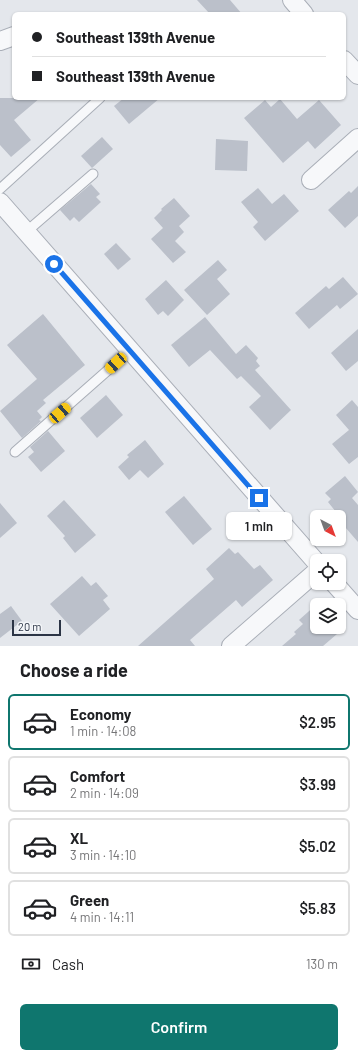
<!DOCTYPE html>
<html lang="en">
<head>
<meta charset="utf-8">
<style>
	:root { --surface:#fff; --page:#f6f6f6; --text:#202124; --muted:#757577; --line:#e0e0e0; --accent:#0f766e }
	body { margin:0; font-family:Barlow,sans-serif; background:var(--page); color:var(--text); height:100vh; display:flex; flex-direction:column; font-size:15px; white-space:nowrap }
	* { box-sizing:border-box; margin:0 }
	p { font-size:13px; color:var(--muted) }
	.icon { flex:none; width:22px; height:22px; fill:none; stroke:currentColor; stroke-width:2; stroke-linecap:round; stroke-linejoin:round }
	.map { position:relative; height:646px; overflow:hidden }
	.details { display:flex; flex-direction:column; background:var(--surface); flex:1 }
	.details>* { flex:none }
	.banner { position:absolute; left:12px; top:12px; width:334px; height:88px; border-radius:6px; box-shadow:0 1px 3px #0004; display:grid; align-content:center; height:88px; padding:0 20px; background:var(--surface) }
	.needle { width:26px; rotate:139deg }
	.controls { position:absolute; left:310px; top:510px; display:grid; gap:8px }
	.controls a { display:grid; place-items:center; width:36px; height:36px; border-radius:6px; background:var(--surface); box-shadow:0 1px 3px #0004; font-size:20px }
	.scale { position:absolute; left:12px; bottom:10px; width:49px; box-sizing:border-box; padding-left:4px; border:2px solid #2b3445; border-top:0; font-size:11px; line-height:14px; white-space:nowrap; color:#2b3445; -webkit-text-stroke:3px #f4f6f9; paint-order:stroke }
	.end { position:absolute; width:18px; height:18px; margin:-9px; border:5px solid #1a73e8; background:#fff; box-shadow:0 0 0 2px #fff }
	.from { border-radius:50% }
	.bubble { position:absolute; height:28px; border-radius:6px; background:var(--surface); box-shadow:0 1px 3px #0004; font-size:13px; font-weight:600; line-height:28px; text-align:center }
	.car { position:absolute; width:12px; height:24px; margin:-12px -6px; border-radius:5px; box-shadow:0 0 3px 1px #0007; background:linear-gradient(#f5c518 24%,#345 0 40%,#f5c518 0 76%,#345 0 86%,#f5c518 0) }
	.banner b { display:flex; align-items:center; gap:14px; height:38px; font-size:15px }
	.banner b+b { border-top:1px solid var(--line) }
	.banner i { width:10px; height:10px; background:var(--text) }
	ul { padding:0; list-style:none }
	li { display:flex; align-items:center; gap:12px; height:56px; margin:0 8px 6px; padding:0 12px; border:2px solid var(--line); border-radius:6px }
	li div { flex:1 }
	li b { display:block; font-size:15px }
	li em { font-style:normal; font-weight:600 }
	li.on { border-color:var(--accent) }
	li>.icon { width:36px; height:36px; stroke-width:1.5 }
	h2 { padding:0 20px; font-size:18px; line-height:48px }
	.pay { display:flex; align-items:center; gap:10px; height:44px; padding:0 20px; font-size:15px }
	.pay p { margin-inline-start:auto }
	.button { display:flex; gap:8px; margin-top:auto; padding:8px 20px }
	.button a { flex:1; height:46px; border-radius:6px; background:var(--accent); color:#fff; font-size:16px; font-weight:600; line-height:46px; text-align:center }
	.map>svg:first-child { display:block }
	.building { fill:#bbc0ca }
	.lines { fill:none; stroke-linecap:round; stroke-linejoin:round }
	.service-casing { stroke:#a9aeb7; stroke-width:11 }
	.minor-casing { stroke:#a9aeb7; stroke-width:20 }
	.service { stroke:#f7f8fa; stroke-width:9 }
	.minor { stroke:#f7f8fa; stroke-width:18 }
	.route { stroke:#1a73e8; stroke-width:5 }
</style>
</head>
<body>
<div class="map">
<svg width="358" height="646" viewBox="0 0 358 646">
	<rect width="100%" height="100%" fill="#e4e7ec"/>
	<g class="building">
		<path d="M197,0H230L242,14H210Z"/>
		<path d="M0,98H40L14,120L31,140L11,157L0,145Z"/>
		<path d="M124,98H160L129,124L114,106Z"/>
		<path d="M280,99L297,119L319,100L341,125L315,149L308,141L283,163L244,118L265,100L271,107Z"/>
		<path d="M102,137L113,149L92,168L81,156Z"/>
		<path d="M216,139L248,141L247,171L215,170Z"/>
		<path d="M91,184L100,194L96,197L101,202L79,222L74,217L70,221L60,210Z"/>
		<path d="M358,186V216L345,228L328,210L349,191L351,193Z"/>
		<path d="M258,188L272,204L284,194L299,211L265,241L253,227L258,222L241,202Z"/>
		<path d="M174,198L190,216L179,226L184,232L175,241L186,252L173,263L151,239L163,228L154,218L162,210L161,209Z"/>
		<path d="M116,243L131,259L118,270L104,254Z"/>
		<path d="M218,260L227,270L217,279L230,294L207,315L184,290Z"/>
		<path d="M343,277L358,294L340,309L337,305L309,329L295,313L326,286L329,289Z"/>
		<path d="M166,280L184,300L168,316L163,311L158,315L145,299Z"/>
		<path d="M43,314L85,365L43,400L46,403L37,411L42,417L39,420L41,421L22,438L0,411L37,379L7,345Z"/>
		<path d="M205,317L236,354L246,345L258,358L256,361L260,366L255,370L291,410L270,430L249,407L261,396L241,376L237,379L210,350L189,367L171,345Z"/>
		<path d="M358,329V361L346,371L331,353Z"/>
		<path d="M106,395L123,415L97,438L80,418Z"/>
		<path d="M352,400L358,407V457L349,464L332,444L349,430L336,415Z"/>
		<path d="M48,431L65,451L41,472L28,457L34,452L30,447Z"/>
		<path d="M145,440L164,464L148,478L140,470L129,480L118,467L129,457L127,455Z"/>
		<path d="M345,476L358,492L352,498L358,505V542L339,520V517H336L334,514L336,512L328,502L331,499L325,493Z"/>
		<path d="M184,496L212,529L193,545L165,512Z"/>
		<path d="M64,500L96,535L75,553L63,538L65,536L47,516Z"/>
		<path d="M0,503L17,523L0,538Z"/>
		<path d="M229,548L235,554L238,552L254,569L260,565L273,580L242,607L236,600L190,640L195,646H138L214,579L206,569Z"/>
		<path d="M82,576L91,586L96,582L108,596L103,600L110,609L79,636L50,604Z"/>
		<path d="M317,604V627H331L337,634L323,646H282L296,634L294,632L303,624L299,620Z"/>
		<path d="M11,606L22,621L0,638V614Z"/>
	</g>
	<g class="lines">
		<defs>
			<g id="service">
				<path d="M0,189L100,98"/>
				<path d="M26,232L93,174"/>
				<path d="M15,452L116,363L129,349"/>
			</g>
			<g id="minor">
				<path d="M292,0L304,14"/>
				<path d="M0,41L14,36"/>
				<path d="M344,60L358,75"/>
				<path d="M311,180L358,138"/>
				<path d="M0,202L317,563"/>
				<path d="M334,583L358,610"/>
				<path d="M231,646L317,571"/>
			</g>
		</defs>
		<use href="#service" class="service-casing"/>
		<use href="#minor" class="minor-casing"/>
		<use href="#service" class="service"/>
		<use href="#minor" class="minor"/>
	</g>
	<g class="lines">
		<path class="route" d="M54,264L259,498"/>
	</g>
</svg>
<div class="controls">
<a><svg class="needle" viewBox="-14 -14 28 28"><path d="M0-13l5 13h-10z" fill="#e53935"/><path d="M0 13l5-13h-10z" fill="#757577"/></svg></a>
<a><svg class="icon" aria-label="locate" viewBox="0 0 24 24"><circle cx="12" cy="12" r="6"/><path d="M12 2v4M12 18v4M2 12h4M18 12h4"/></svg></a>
<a><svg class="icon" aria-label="layers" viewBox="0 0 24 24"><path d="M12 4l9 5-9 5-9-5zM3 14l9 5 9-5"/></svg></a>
</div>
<div class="scale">20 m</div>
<i class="end from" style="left:54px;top:264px"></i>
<i class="end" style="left:259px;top:498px"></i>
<div class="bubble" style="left:226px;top:512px;width:66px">1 min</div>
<i class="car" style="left:116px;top:363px;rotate:228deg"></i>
<i class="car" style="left:60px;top:413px;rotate:49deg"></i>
<div class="banner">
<b><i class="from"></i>Southeast 139th Avenue</b>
<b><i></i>Southeast 139th Avenue</b>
</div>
</div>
<section class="details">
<h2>Choose a ride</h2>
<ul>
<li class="on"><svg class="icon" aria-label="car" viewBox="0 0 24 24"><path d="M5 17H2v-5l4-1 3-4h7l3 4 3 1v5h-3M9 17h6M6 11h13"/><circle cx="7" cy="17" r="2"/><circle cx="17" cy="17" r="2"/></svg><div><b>Economy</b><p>1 min · 14:08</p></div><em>$2.95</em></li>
<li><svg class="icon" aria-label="car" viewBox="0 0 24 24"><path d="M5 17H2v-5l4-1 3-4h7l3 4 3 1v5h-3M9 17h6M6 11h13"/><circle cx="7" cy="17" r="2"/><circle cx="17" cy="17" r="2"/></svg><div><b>Comfort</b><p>2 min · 14:09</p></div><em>$3.99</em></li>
<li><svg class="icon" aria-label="car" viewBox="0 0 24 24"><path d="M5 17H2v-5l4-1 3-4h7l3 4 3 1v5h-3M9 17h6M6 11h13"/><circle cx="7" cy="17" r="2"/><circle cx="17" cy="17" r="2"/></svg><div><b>XL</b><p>3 min · 14:10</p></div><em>$5.02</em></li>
<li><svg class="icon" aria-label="car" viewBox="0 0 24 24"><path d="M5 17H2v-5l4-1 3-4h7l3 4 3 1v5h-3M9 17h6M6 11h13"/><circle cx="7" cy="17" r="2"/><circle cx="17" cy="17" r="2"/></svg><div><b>Green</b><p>4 min · 14:11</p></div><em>$5.83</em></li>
</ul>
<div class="pay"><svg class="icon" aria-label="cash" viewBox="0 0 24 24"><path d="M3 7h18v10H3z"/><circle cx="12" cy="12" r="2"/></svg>Cash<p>130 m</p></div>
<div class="button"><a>Confirm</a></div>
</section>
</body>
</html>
